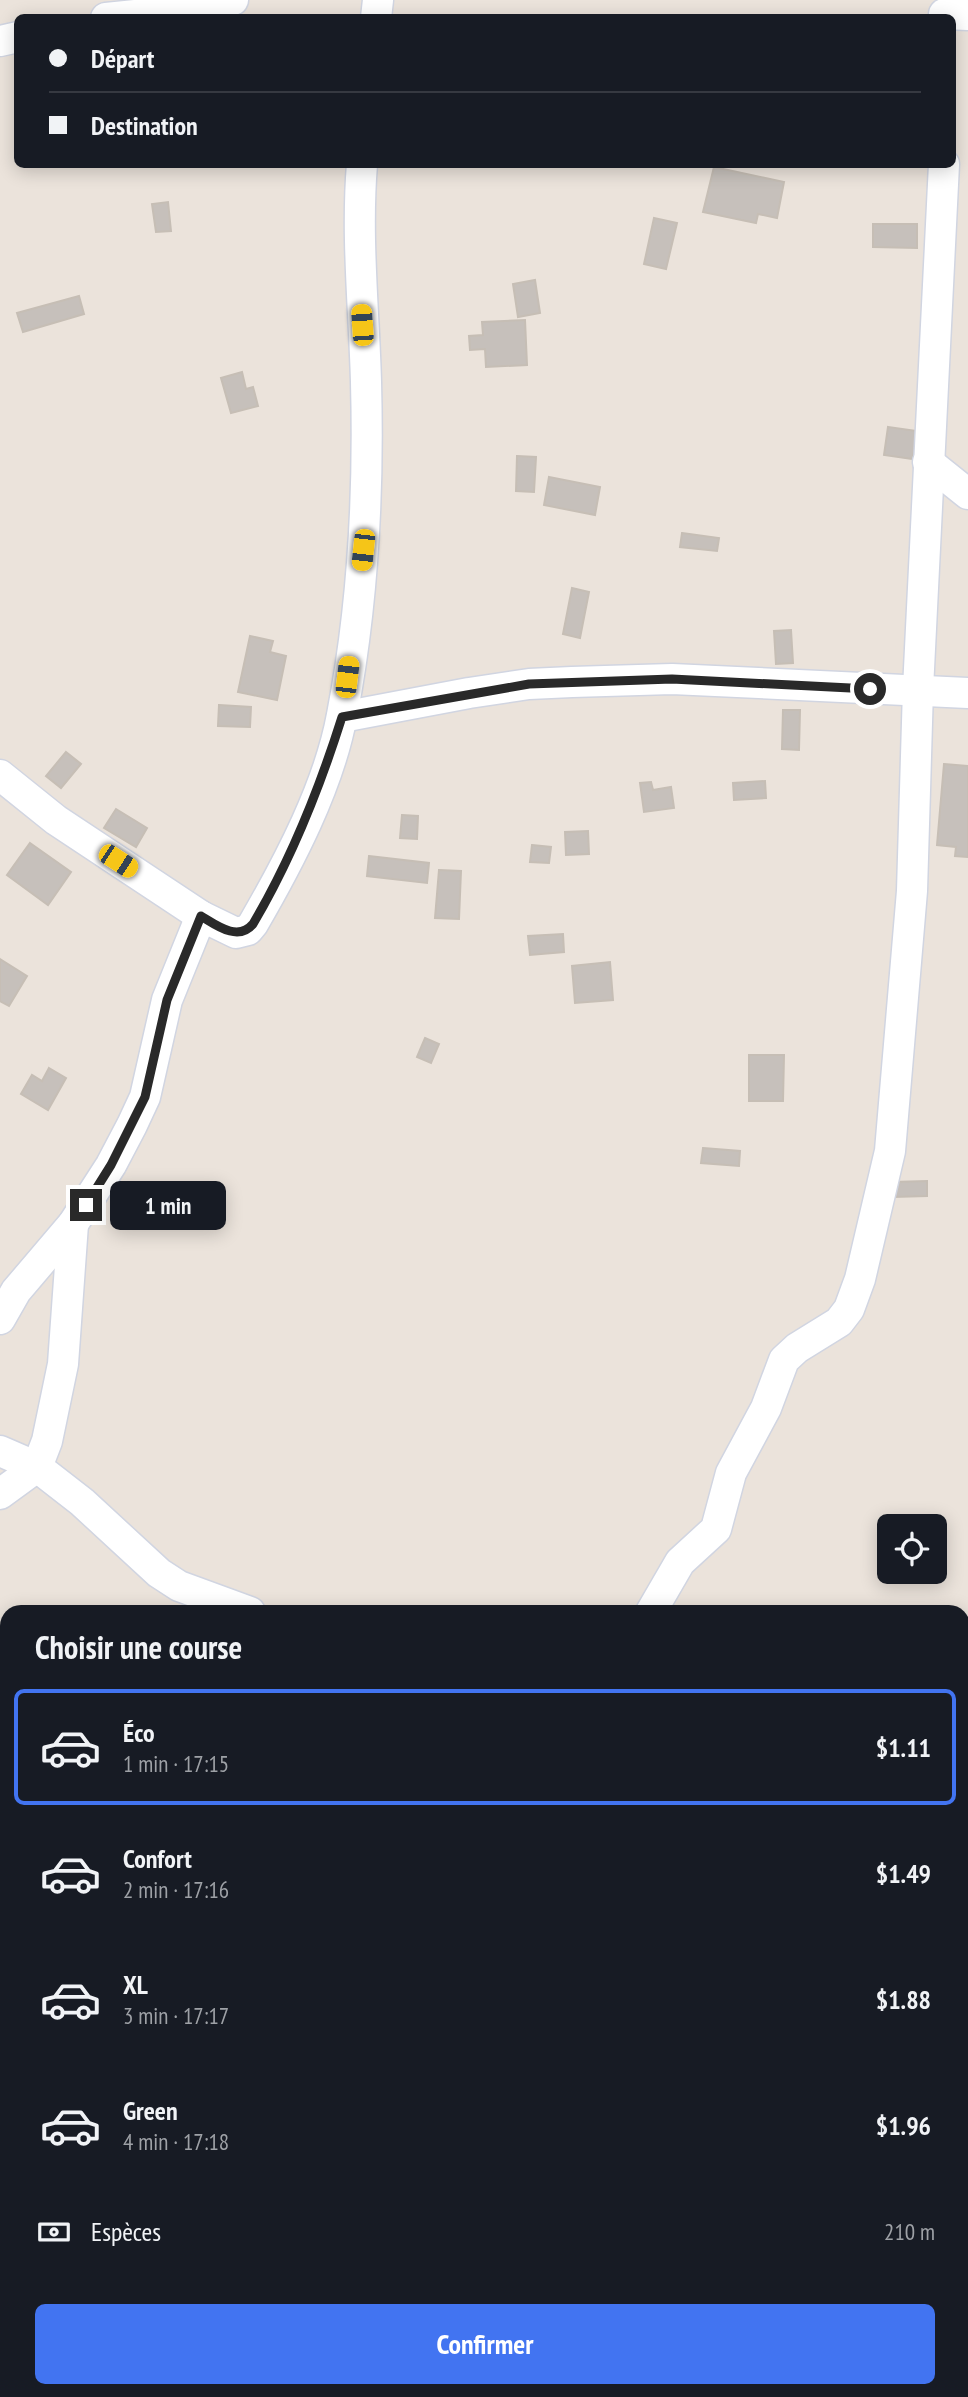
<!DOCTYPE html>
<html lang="fr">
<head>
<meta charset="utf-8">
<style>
	:root { --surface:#171b24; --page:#20242c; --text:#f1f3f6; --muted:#9ea1a6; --line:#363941; --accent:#4274f1 }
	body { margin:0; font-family:"PT Sans Narrow",sans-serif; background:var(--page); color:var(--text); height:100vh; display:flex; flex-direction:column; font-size:26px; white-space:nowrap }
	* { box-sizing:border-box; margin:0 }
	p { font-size:23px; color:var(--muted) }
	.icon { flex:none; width:38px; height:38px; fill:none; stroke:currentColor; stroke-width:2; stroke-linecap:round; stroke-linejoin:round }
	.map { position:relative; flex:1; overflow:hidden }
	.details { position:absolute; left:0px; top:1605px; width:970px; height:793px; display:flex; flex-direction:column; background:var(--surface); border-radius:21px 21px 0 0; box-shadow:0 4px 18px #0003 }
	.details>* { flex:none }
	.hud { position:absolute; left:14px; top:14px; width:942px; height:154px; border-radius:10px; box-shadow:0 4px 18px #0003; display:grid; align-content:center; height:154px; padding:0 35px; background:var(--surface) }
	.tools { position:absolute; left:877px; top:1514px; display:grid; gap:14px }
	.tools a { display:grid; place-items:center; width:70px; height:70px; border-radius:10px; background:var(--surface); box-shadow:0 4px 18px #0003; font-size:35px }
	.end { position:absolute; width:32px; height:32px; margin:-16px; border:9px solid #292929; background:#fff; box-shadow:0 0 0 4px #fff }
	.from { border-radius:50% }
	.bubble { position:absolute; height:49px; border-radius:10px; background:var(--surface); box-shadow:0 4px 18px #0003; font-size:23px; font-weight:800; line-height:49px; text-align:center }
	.car { position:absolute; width:21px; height:42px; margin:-21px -10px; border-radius:9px; box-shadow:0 0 5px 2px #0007; background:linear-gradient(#f5c518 24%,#345 0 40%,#f5c518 0 76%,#345 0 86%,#f5c518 0) }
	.hud b { display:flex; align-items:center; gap:24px; height:66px; font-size:26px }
	.hud b+b { border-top:2px solid var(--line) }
	.hud i { width:18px; height:18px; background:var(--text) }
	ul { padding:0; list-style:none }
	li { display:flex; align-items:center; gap:21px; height:116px; margin:0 14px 10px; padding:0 21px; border:4px solid transparent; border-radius:10px }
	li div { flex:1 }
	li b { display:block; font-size:26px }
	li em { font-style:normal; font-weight:800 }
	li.current { border-color:var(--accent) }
	li>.icon { width:63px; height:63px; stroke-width:1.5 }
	h2 { padding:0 35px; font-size:32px; line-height:84px }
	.pay { display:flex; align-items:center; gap:18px; height:77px; padding:0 35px; font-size:26px }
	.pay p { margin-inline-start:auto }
	.primary-button { display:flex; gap:14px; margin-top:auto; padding:14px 35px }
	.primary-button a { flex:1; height:80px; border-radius:10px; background:var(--accent); color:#fff; font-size:28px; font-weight:800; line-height:80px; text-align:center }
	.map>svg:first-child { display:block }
	.building { fill:#c6c0bb; stroke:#c6beb5; stroke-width:2 }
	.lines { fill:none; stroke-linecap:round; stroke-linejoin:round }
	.street-casing { stroke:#d1d5e1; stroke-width:33 }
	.street { stroke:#fff; stroke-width:30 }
	.route { stroke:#292929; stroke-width:9 }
</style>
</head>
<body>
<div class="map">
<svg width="968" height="2397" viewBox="0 0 968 2397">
	<rect width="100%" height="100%" fill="#ebe3db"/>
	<g class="building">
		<path d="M714,167L784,182L777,218L758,214L756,223L703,212Z"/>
		<path d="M168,202L171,231L156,232L152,204Z"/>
		<path d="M654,218L677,223L666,269L644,264Z"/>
		<path d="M873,224H917V248L873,247Z"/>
		<path d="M535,280L540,313L518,317L513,284Z"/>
		<path d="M79,296L84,314L23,332L17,313Z"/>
		<path d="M525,320L527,365L486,367L485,349L470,350L469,336L483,335L482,322Z"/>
		<path d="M242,372L246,389L253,387L258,406L231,413L221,378Z"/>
		<path d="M888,427L917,431L913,459L884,455Z"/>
		<path d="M517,456L536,457L534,492L516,491Z"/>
		<path d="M549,477L600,487L595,515L544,505Z"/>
		<path d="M682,533L719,538L717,551L680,547Z"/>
		<path d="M572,588L589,592L580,638L563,634Z"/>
		<path d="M791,630L793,663L776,664L774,631Z"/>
		<path d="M250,636L273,641L270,652L286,656L277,700L238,692Z"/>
		<path d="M219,705L251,707L250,727L218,726Z"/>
		<path d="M783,710H800L799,750L782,749Z"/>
		<path d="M66,752L81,764L61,788L46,776Z"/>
		<path d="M944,764L968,766V857L955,856L956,847L937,845Z"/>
		<path d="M765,781L766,798L734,800L733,783Z"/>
		<path d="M651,782L653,790L671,787L674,808L644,812L640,783Z"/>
		<path d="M116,809L147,828L136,847L104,828Z"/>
		<path d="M402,815L418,816L417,839L400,838Z"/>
		<path d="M588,831L589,854L566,855L565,832Z"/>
		<path d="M30,843L71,872L48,905L7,875Z"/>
		<path d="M532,845L551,847L549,863L530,862Z"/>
		<path d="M369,856L429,863L427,883L367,876Z"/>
		<path d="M439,870L461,871L459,919L435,918Z"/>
		<path d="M563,934L564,952L530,955L528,936Z"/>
		<path d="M0,959L27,976L9,1006L0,1001Z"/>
		<path d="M610,962L613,1000L575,1003L572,966Z"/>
		<path d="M425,1038L439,1044L431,1063L417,1057Z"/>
		<path d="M749,1055H784L783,1101H749Z"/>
		<path d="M49,1068L66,1078L48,1110L21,1094L32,1075L42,1081Z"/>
		<path d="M703,1148L740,1151L739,1166L701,1163Z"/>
		<path d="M927,1181V1196L893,1197L892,1182Z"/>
		<path d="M7,1997V2082L0,2085V2000Z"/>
	</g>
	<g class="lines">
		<defs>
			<g id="street">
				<path d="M944,14L968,15"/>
				<path d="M106,18L183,10L233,0"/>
				<path d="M376,18L378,0"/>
				<path d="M0,41L18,37"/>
				<path d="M928,462L968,494"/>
				<path d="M342,717L469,693L529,684L572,682L672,679L968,693"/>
				<path d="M0,775L56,820L201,916L236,933L248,930L253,924C289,862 329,786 342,715C363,606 369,493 366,382C364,309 356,237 362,164"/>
				<path d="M0,1319L16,1291L73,1224L111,1165L132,1125L145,1097L167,1000L201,916"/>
				<path d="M0,1451L37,1467L82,1502L159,1573L179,1586L250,1612"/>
				<path d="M0,1494L37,1467L47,1441L63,1364L73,1224"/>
				<path d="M651,1612L680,1562L716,1529L731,1473L766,1408L784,1360L797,1348L839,1322L849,1309L860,1279L890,1151L912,891L918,689L944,164"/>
				<path d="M0,1915L7,1919"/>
				<path d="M962,2045L968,2043"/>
				<path d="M0,2298L7,2311"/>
				<path d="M58,2390L63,2397"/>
				<path d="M622,2390L624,2397"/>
				<path d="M929,2390L931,2397"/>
				<path d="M276,2397L285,2390"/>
			</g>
		</defs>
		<use href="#street" class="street-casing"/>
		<use href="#street" class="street"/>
	</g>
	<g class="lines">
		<path class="route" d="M86,1205L111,1165L145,1097L167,1000L201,916C216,925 238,942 253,924C292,858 319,790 342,717L529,684L672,679L870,689"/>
	</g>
</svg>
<div class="tools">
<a><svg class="icon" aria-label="locate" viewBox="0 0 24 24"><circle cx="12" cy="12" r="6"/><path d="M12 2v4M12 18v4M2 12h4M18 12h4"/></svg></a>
</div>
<i class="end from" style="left:870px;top:689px"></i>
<i class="end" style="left:86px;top:1205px"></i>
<div class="bubble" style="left:110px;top:1181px;width:116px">1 min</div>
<i class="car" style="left:362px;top:325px;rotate:356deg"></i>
<i class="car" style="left:363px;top:550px;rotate:186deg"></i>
<i class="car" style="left:347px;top:677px;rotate:7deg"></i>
<i class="car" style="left:118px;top:861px;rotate:123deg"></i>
<div class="hud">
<b><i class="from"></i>Départ</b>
<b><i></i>Destination</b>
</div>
<section class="details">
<h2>Choisir une course</h2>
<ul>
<li class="current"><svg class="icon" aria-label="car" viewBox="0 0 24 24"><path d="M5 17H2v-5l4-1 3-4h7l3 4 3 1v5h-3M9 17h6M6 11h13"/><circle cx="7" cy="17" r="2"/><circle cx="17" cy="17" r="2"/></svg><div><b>Éco</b><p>1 min · 17:15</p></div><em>$1.11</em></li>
<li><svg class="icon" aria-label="car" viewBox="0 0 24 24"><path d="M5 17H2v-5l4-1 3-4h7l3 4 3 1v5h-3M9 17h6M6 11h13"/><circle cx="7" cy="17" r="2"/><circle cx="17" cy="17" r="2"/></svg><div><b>Confort</b><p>2 min · 17:16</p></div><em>$1.49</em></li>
<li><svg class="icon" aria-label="car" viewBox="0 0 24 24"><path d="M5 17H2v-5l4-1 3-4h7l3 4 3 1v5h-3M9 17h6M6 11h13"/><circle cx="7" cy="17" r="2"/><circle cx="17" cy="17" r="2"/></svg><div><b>XL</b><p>3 min · 17:17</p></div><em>$1.88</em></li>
<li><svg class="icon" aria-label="car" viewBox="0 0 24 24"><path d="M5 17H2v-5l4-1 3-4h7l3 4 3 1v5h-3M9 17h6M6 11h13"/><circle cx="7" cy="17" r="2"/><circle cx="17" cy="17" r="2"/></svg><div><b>Green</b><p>4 min · 17:18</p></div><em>$1.96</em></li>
</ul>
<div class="pay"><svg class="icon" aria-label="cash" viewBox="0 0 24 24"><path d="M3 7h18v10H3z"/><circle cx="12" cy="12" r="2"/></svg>Espèces<p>210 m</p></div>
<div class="primary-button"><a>Confirmer</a></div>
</section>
</div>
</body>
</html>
